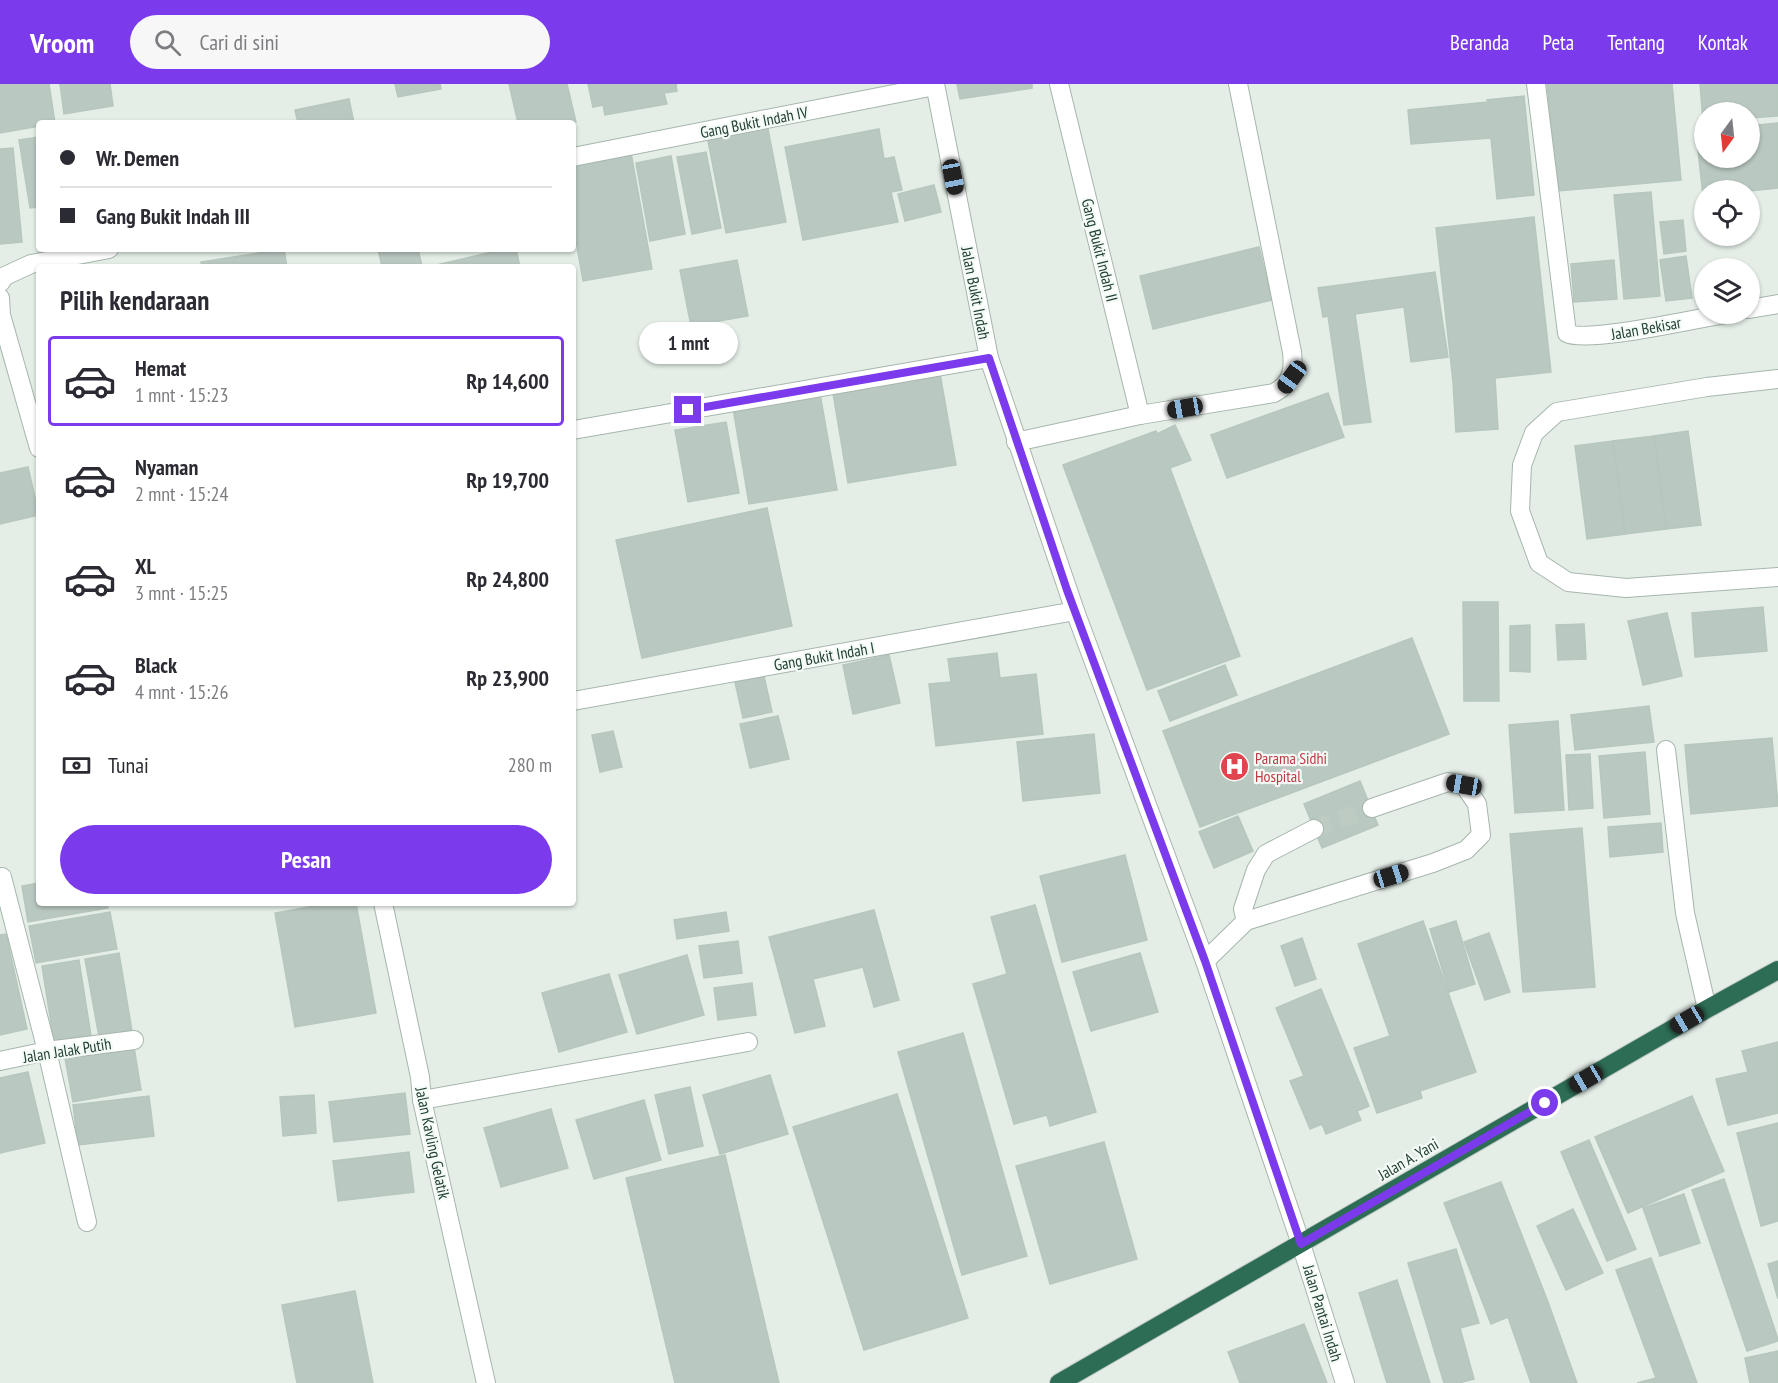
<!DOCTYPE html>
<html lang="id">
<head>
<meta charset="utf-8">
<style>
	:root { --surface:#fff; --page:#f7f7f7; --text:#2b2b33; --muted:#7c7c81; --line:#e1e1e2; --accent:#7c3aed }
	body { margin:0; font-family:"PT Sans Narrow",sans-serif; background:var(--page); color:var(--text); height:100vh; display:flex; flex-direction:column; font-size:22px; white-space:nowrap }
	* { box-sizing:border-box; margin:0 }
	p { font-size:20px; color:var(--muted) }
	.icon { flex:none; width:33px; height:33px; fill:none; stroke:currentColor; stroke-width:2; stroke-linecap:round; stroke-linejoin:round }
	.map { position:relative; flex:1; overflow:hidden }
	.panel { position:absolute; left:36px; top:180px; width:540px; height:642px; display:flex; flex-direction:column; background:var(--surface); border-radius:6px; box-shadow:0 2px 4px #0004 }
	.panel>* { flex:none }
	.top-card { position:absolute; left:36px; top:36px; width:540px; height:132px; border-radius:6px; box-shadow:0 2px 4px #0004; display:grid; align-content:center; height:132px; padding:0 24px; background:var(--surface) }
	.needle { width:39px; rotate:195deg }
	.controls { position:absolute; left:1694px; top:18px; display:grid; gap:12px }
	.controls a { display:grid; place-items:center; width:66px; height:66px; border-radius:50%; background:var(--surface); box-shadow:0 2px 4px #0004; font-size:30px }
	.end { position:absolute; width:27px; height:27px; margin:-14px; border:8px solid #7c3aed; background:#fff; box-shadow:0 0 0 3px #fff }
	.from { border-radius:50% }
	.bubble { position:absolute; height:42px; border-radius:21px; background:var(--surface); box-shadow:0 2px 4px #0004; font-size:20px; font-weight:700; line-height:42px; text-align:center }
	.car { position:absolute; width:18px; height:36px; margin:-18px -9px; border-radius:8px; box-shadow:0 0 4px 2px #0007; background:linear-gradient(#222 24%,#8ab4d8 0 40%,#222 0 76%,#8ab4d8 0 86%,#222 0) }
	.top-card b { display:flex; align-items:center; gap:21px; height:57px; font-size:22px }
	.top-card b+b { border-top:2px solid var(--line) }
	.top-card i { width:15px; height:15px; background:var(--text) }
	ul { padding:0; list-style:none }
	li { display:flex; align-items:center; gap:18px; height:90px; margin:0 12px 9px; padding:0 12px; border:3px solid transparent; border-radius:6px }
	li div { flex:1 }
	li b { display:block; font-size:22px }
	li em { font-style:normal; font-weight:700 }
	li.active { border-color:var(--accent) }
	li>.icon { width:54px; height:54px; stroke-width:1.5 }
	h2 { padding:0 24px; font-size:27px; line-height:72px }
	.pay { display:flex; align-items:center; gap:15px; height:66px; padding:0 24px; font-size:22px }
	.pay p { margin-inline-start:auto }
	.button { display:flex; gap:12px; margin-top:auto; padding:12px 24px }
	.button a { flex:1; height:69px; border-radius:36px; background:var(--accent); color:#fff; font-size:24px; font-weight:700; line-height:69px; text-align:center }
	header { display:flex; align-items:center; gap:36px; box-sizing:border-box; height:84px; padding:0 30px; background:var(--accent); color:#fff }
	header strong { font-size:28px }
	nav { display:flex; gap:33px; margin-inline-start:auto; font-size:21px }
	.search { width:420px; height:54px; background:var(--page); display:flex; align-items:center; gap:15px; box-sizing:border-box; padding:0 21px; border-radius:33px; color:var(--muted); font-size:22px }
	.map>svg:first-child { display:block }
	.building { fill:#b9c8c0; stroke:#b6c7bd; stroke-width:1.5 }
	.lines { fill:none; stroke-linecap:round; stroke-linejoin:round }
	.minor-tunnel { stroke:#bdcbc3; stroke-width:18; stroke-dasharray:18 9; stroke-linecap:butt }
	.minor-casing { stroke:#a6b6ad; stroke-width:20 }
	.highway-casing { stroke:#c1cac6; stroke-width:20 }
	.minor { stroke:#fff; stroke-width:18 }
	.highway { stroke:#2d6d55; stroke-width:18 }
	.route { stroke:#7c3aed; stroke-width:8 }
	.labels { text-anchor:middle; stroke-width:4.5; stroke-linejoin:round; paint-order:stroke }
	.street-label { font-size:16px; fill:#224033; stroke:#f4faf6 }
	.health-label { font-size:16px; fill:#be3a42; stroke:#f4faf6; text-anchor:start }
</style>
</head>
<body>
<header>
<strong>Vroom</strong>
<div class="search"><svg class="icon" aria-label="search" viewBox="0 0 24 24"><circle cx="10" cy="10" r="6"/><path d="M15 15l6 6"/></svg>Cari di sini</div>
<nav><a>Beranda</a><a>Peta</a><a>Tentang</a><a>Kontak</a></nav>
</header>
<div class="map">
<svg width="1778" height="1299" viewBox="0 0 1778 1299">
	<rect width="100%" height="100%" fill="#e4eee7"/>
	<g class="building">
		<path d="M0,0H49L55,39H39V42L0,49Z"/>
		<path d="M60,0H110L113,22L64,30Z"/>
		<path d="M395,0H440L441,5L398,13Z"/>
		<path d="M509,0H567L576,38L518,39Z"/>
		<path d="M588,0H676L677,7L664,9L667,20L605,31L603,21L593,23Z"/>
		<path d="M957,0H1032V4L960,15Z"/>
		<path d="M1547,0H1672L1681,96L1558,107Z"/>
		<path d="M1700,0H1778V32L1749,34V28H1704L1703,37Z"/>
		<path d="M1524,12L1534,111L1497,115L1491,54L1411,60L1408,26L1488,18L1487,16Z"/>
		<path d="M349,15L354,39H298L295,26Z"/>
		<path d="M1778,39V104L1749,107L1704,106L1703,112L1696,48L1704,47V74H1749V42Z"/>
		<path d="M767,40L786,138L726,149L707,52Z"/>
		<path d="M879,45L884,75L894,73L902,106L891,108L898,138L803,156L785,63Z"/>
		<path d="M39,53V123L30,124L19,56Z"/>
		<path d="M13,64L22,158L0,160V65Z"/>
		<path d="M706,68L721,144L692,150L677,73Z"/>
		<path d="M631,69L652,185L583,197L573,140V79Z"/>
		<path d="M671,72L685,150L650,157L636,79Z"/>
		<path d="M934,101L941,128L905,137L898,110Z"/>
		<path d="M1651,108L1660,212L1624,215L1614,111Z"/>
		<path d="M1534,133L1551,288L1495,294L1498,345L1456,348L1453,298L1436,144Z"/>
		<path d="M1683,136L1686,167L1664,170L1660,138Z"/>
		<path d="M1259,163L1272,216L1153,245L1140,192Z"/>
		<path d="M284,165L287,183H202L201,178Z"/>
		<path d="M378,165H418L422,182L382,183Z"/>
		<path d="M505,165H516L520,183H428Z"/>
		<path d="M1686,172L1692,214L1666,217L1660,176Z"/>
		<path d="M737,176L748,232L691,242L680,186Z"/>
		<path d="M1614,176L1617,215L1574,218L1571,180Z"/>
		<path d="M1435,188L1448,273L1411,278L1404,223L1355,230L1371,338L1344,341L1328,232L1323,233L1318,204Z"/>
		<path d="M939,284L956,381L848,399L832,303Z"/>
		<path d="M1328,309L1344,353L1227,394L1211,351Z"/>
		<path d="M820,310L837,406L749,420L733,324Z"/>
		<path d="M726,338L739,409L688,418L675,346Z"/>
		<path d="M1175,341L1191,376L1170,384L1240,572L1147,606L1063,381L1156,347L1157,350Z"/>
		<path d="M1688,347L1701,441L1666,445L1654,352Z"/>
		<path d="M1654,352L1666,445L1625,450L1613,357Z"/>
		<path d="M1613,357L1625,450L1587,455L1575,362Z"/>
		<path d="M28,383L39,431L0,440V389Z"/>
		<path d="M767,424L792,542L642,574L616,456Z"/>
		<path d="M1463,518H1498L1499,617H1464Z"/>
		<path d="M1763,523L1767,567L1695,573L1692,529Z"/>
		<path d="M1667,529L1682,592L1643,601L1628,537Z"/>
		<path d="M1584,540L1586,575L1558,576L1556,541Z"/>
		<path d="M1530,541V588L1510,587V542Z"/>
		<path d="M1412,554L1449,650L1200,743L1163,647Z"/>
		<path d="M997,569L1000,594L1036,590L1043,650L936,662L929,600L951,598L948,575Z"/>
		<path d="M889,571L900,619L853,630L843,581Z"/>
		<path d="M1225,581L1237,611L1170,637L1158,607Z"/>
		<path d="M764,592L772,628L743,634L735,598Z"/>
		<path d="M1649,622L1654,658L1575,666L1571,631Z"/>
		<path d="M778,632L789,675L750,684L740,640Z"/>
		<path d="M1558,637L1564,726L1515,729L1509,641Z"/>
		<path d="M613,647L622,683L600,688L592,651Z"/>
		<path d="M1094,650L1100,709L1023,717L1017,658Z"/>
		<path d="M1772,654L1778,722L1691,730L1685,661Z"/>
		<path d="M1645,668L1650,730L1604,734L1599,672Z"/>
		<path d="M1590,670L1593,724L1569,726L1566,671Z"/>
		<path d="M1360,697L1378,741L1322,764L1304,720Z"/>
		<path d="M1238,732L1253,767L1214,784L1199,748Z"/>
		<path d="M1661,739L1663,768L1610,773L1608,743Z"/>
		<path d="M1582,744L1595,903L1523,908L1510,750Z"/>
		<path d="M1125,771L1147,856L1062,878L1040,792Z"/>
		<path d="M39,799V819H107L108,824L28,838L22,802Z"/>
		<path d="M331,819H356L376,929L295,943L275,829Z"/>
		<path d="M1035,821L1096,1028L1050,1042L1047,1031L1014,1040L973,900L1007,890L991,833Z"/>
		<path d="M874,826L899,916L874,923L863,883L813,895L825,942L795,949L769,853Z"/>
		<path d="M110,828L117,865L36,879L29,842Z"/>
		<path d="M726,828L729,847L677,855L674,836Z"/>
		<path d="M1423,837L1476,988L1420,1007L1422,1014L1377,1029L1354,964L1390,952L1358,860Z"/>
		<path d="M1456,837L1475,900L1449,908L1430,845Z"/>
		<path d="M1489,849L1510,908L1485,916L1464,858Z"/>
		<path d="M6,850L27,945L0,951V851Z"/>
		<path d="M1302,854L1316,895L1295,902L1281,862Z"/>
		<path d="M738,857L742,889L704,894L699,862Z"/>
		<path d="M119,869L132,947L99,953L85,875Z"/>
		<path d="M1140,869L1158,928L1091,947L1073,888Z"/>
		<path d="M687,871L704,931L637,950L619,891Z"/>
		<path d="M79,876L91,952L54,958L42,882Z"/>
		<path d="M609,890L627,948L559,968L542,909Z"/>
		<path d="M752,899L756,931L718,936L714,904Z"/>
		<path d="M1321,905L1369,1022L1357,1027L1361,1036L1326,1050L1322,1040L1310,1045L1290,997L1304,992L1276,924Z"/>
		<path d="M963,949L1027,1172L962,1191L898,968Z"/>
		<path d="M1778,958V1029L1728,1041L1716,995L1748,988L1742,967Z"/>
		<path d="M134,963L141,1006L73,1018L65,974Z"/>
		<path d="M28,988L45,1059L0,1069V994Z"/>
		<path d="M770,991L788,1050L720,1070L703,1011Z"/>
		<path d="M690,1003L703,1062L669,1070L655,1011Z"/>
		<path d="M405,1009L410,1050L334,1058L329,1018Z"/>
		<path d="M897,1010L968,1234L864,1266L793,1043Z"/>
		<path d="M314,1011L316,1049L283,1052L280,1013Z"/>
		<path d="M149,1012L154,1052L78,1061L73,1021Z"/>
		<path d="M1692,1012L1724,1087L1628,1129L1595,1053Z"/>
		<path d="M644,1016L661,1076L594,1095L576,1036Z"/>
		<path d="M551,1025L568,1084L501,1103L484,1044Z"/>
		<path d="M1778,1039V1137L1761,1142L1737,1049Z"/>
		<path d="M1589,1056L1636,1165L1607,1177L1561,1068Z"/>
		<path d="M1104,1058L1137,1175L1050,1200L1016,1082Z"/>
		<path d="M409,1068L414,1108L338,1117L333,1077Z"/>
		<path d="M725,1071L779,1299H675L626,1094Z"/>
		<path d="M1724,1095L1778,1255V1257L1747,1267L1692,1106Z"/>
		<path d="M1501,1098L1548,1218L1577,1299H1531L1508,1233L1491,1240L1444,1119Z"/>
		<path d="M1684,1110L1700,1159L1660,1172L1643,1124Z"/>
		<path d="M1573,1125L1603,1189L1566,1206L1537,1142Z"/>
		<path d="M1456,1165L1479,1239L1460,1244L1474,1295L1459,1299H1444L1408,1179Z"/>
		<path d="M1651,1174L1697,1299H1637L1656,1294L1616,1186Z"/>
		<path d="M1778,1177V1215L1768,1180Z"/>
		<path d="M1397,1196L1430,1299H1387L1359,1209Z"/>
		<path d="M355,1207L373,1299H297L282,1221Z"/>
		<path d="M1304,1240L1327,1299H1240L1228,1268Z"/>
		<path d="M1778,1267V1299H1750L1745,1274Z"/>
	</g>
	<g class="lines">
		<path class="minor-tunnel" d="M1314,745L1372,724"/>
		<defs>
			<g id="minor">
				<path d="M935,0L989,274L1075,527L1205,877L1301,1160L1345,1299"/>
				<path d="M1059,0L1140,331"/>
				<path d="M1536,0L1567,249C1586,260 1698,234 1725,230"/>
				<path d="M573,73L935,2"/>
				<path d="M0,199L5,192L31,180L109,165"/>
				<path d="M0,214L1,231L39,364"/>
				<path d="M1749,225L1778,220"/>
				<path d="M1778,295L1707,303L1557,328L1534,349L1522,381L1520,427L1539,479L1568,498L1626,504L1778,493"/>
				<path d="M573,346L989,274"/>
				<path d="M1016,358L1140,331L1274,309C1292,299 1294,287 1292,268L1238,0"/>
				<path d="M573,617L1075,527"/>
				<path d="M1666,666L1685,829L1707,925"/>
				<path d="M2,793L47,967L87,1138"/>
				<path d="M383,819L420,993L422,1016L486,1299"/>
				<path d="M1246,837L1243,825L1256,786L1266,770L1314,745"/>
				<path d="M1205,877L1246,837L1433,779L1466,766L1481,751L1477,720L1464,701L1448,698L1372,724"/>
				<path d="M0,977L47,967L134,956"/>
				<path d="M422,1016L748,958"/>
			</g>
			<path id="highway" d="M1059,1299L1707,925L1778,886"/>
		</defs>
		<use href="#minor" class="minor-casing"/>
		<use href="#highway" class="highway-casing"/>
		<use href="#minor" class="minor"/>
		<use href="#highway" class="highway"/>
	</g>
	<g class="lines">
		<path class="route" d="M688,326L989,274L1067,506L1205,877L1301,1160L1545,1019"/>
	</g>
	<defs>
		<symbol id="hospital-disc" viewBox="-11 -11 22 22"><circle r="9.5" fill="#e0444e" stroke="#f4faf6"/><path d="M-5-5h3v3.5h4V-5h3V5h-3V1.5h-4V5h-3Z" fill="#fff"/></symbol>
	</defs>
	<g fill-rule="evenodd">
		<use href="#hospital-disc" x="1218" y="666" width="33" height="33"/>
	</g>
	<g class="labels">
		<g class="street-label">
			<text transform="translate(754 38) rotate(-11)" y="6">Gang Bukit Indah IV</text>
			<text transform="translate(1100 166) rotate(76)" y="6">Gang Bukit Indah II</text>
			<text transform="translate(976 209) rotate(79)" y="6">Jalan Bukit Indah</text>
			<text transform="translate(1646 244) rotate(-10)" y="6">Jalan Bekisar</text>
			<text transform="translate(824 572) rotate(-10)" y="6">Gang Bukit Indah I</text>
			<text transform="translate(67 966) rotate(-9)" y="6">Jalan Jalak Putih</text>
			<text transform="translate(433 1059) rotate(78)" y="6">Jalan Kavling Gelatik</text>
			<text transform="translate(1408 1075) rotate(-30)" y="6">Jalan A. Yani</text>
			<text transform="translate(1323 1229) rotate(73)" y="6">Jalan Pantai Indah</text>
		</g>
		<g class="health-label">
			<text x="1255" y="680">Parama Sidhi<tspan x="1255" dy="18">Hospital</tspan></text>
		</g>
	</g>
</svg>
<div class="controls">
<a><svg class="needle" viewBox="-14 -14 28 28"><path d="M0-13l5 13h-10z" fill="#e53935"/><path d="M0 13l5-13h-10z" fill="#7c7c81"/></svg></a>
<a><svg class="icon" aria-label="locate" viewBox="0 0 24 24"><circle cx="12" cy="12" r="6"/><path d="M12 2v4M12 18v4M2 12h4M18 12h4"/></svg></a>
<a><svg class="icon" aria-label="layers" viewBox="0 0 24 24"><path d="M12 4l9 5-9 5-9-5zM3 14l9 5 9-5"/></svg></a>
</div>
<i class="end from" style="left:1545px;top:1019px"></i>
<i class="end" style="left:688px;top:326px"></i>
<div class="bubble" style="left:639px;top:238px;width:99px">1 mnt</div>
<i class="car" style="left:953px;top:93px;rotate:169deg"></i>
<i class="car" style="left:1292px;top:293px;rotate:216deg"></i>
<i class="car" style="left:1185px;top:324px;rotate:260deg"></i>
<i class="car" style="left:1464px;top:701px;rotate:280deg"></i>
<i class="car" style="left:1391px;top:792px;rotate:73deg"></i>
<i class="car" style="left:1687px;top:936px;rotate:240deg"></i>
<i class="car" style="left:1586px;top:995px;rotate:240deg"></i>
<div class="top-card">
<b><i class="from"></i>Wr. Demen</b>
<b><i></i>Gang Bukit Indah III</b>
</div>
<section class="panel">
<h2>Pilih kendaraan</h2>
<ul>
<li class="active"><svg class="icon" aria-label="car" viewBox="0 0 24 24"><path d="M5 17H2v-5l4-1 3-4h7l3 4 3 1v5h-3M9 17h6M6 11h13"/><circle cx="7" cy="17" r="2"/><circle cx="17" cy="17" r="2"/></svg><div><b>Hemat</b><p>1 mnt · 15:23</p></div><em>Rp 14,600</em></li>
<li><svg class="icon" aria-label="car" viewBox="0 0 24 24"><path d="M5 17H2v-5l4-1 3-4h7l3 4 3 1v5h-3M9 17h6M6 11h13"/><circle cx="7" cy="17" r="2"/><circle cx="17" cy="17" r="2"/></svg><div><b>Nyaman</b><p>2 mnt · 15:24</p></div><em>Rp 19,700</em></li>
<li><svg class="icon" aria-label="car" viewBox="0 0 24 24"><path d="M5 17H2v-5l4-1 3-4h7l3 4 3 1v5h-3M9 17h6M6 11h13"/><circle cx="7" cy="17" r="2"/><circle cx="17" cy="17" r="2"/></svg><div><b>XL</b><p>3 mnt · 15:25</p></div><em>Rp 24,800</em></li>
<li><svg class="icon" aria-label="car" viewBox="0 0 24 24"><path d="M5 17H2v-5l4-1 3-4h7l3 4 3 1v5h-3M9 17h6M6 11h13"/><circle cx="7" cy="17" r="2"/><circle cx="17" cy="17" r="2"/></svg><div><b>Black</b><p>4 mnt · 15:26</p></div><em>Rp 23,900</em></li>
</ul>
<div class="pay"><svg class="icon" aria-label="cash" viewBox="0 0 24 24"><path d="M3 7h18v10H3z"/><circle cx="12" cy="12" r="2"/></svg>Tunai<p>280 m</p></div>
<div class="button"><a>Pesan</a></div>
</section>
</div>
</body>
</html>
